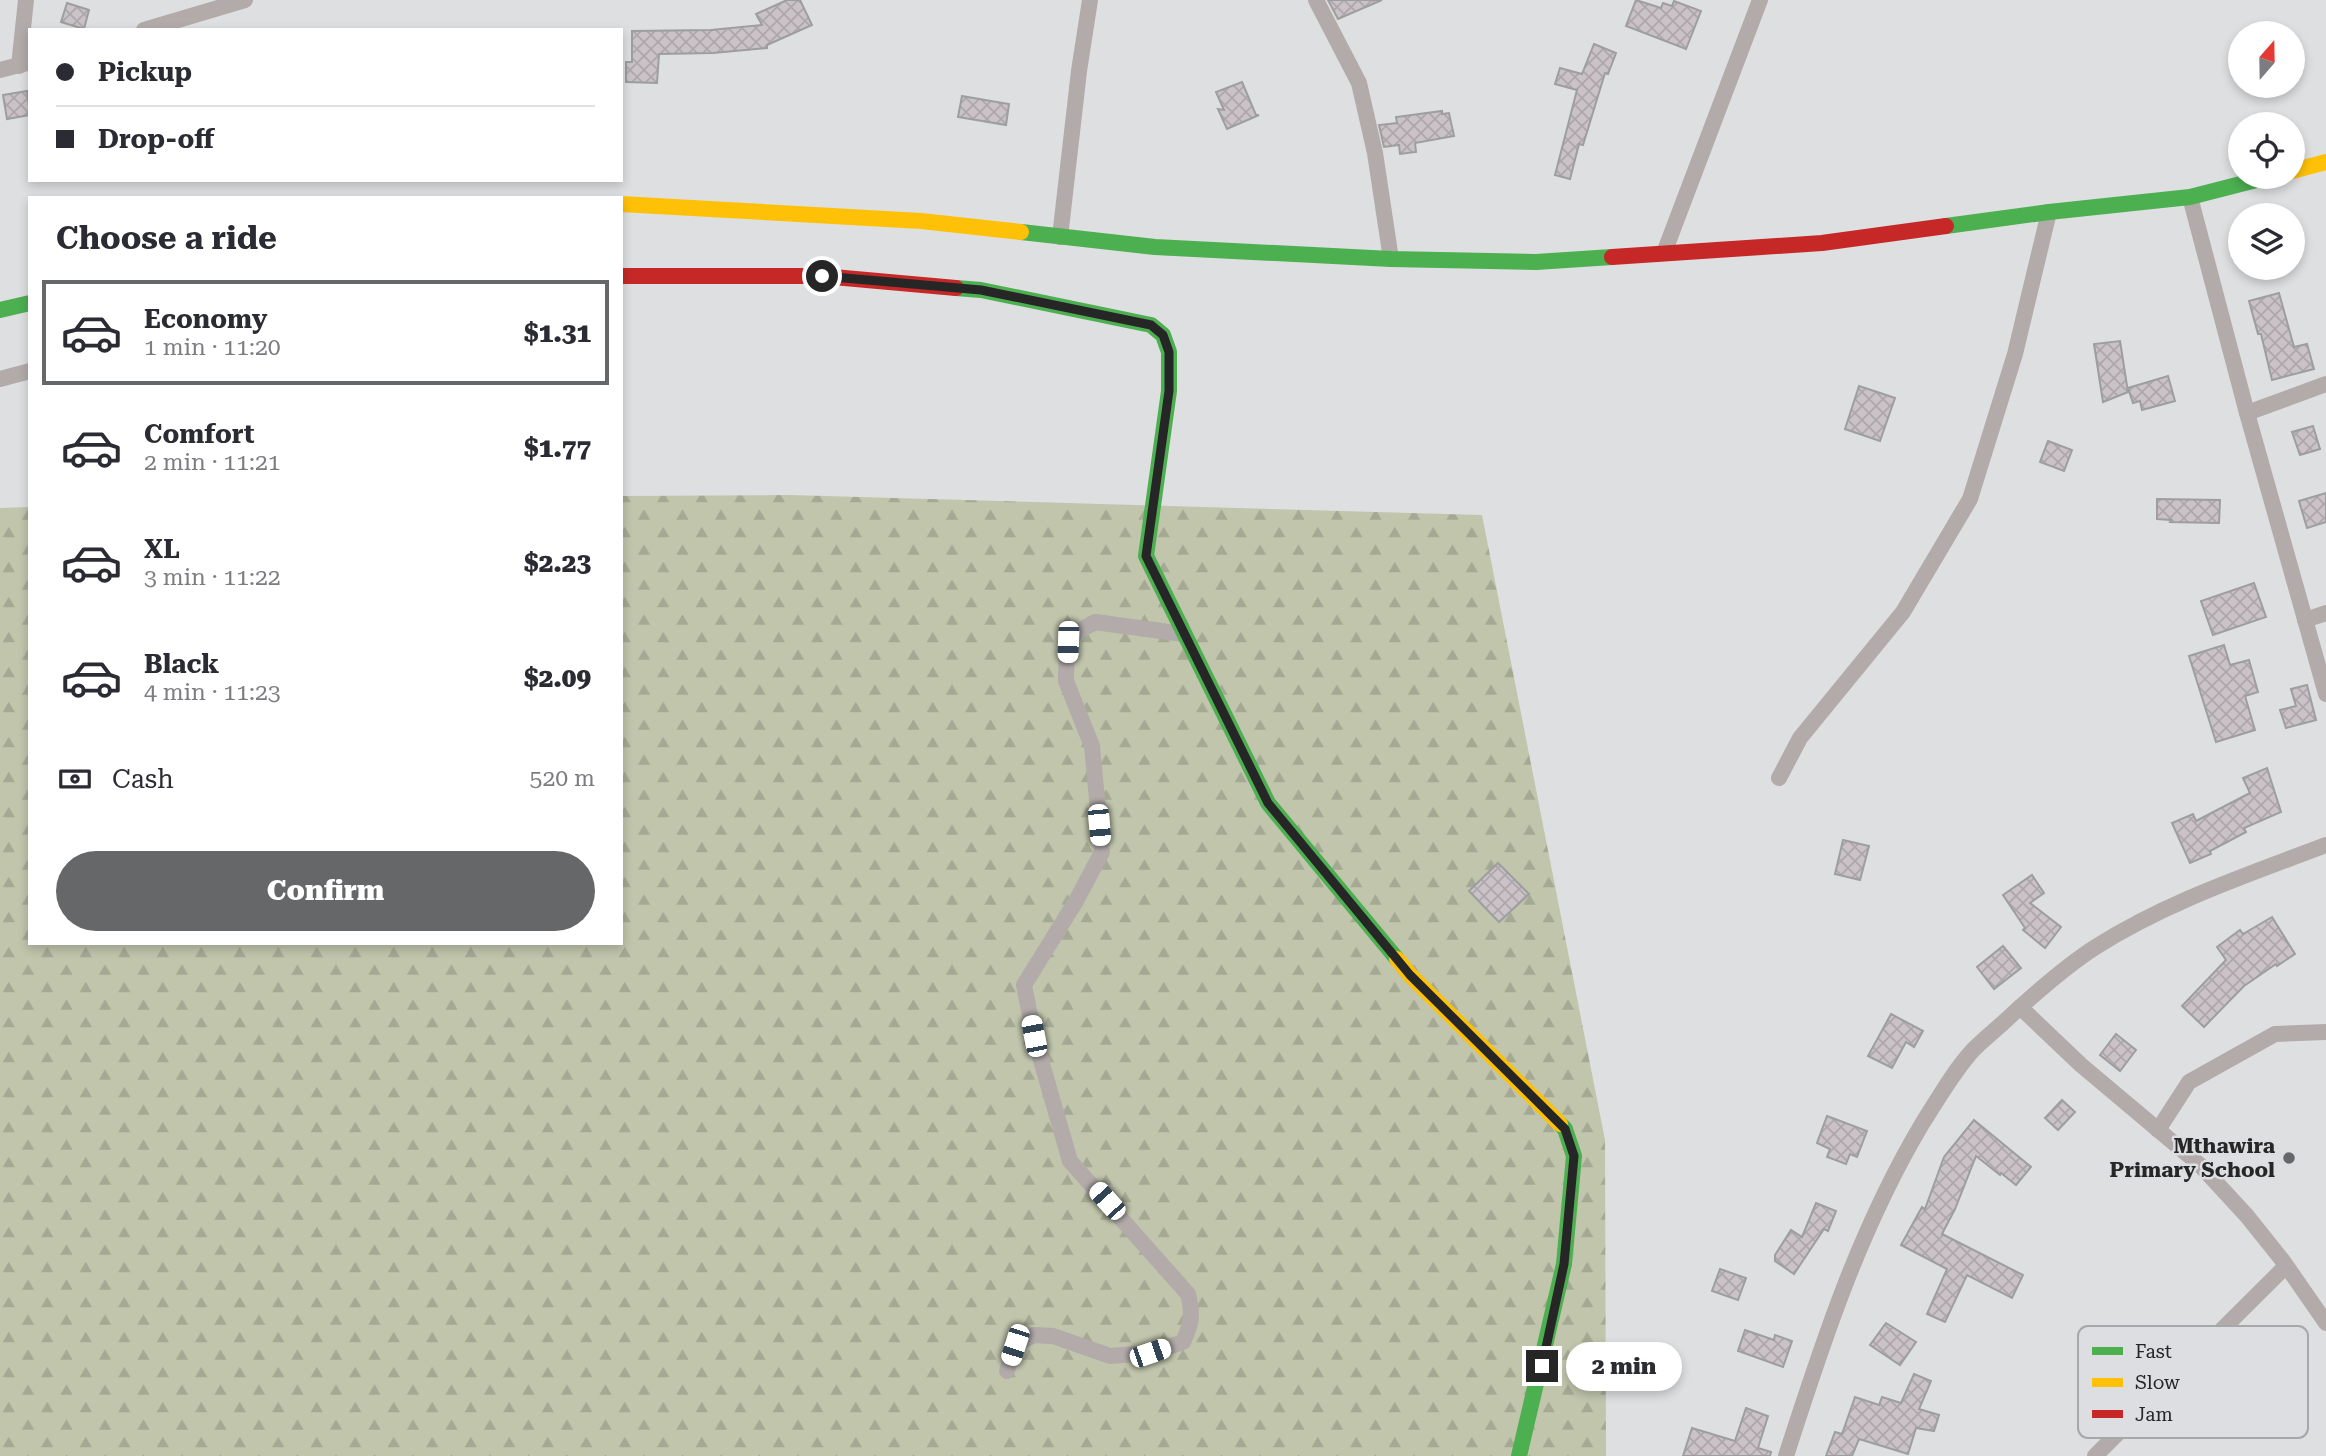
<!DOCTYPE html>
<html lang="en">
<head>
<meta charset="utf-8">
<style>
	:root { --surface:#fff; --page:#f7f7f7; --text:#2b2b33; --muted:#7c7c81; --line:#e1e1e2; --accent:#666768 }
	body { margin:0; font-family:"Roboto Serif",serif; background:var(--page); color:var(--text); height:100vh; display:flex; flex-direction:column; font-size:26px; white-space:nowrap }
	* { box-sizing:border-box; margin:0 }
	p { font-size:23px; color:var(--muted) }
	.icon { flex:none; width:38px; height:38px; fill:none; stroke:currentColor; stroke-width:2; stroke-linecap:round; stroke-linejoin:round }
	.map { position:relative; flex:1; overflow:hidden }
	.drawer { position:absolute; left:28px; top:196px; width:595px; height:749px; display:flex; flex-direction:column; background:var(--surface); border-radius:0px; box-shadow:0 4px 10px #0003 }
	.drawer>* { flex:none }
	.guide { position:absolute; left:28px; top:28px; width:595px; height:154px; border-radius:0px; box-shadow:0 4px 10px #0003; display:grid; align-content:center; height:154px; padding:0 28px; background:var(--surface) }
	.needle { width:46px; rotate:20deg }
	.tools { position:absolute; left:2228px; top:21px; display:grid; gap:14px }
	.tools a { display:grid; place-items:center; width:77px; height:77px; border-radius:50%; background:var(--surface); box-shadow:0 4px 10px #0003; font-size:35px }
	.end { position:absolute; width:32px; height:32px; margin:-16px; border:9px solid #262627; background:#fff; box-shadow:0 0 0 4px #fff }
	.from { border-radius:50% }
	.bubble { position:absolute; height:49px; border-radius:24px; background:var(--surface); box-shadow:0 4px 10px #0003; font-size:23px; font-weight:800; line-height:49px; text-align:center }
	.car { position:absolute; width:21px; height:42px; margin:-21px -10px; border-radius:9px; box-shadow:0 0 5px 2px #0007; background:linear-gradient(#fff 24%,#345 0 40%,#fff 0 76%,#345 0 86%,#fff 0) }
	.guide b { display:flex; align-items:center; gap:24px; height:66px; font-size:26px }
	.guide b+b { border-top:2px solid var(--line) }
	.guide i { width:18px; height:18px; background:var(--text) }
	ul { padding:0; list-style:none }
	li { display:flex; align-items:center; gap:21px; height:105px; margin:0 14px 10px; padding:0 14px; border:4px solid transparent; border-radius:0px }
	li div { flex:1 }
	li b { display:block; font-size:26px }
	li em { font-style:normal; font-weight:800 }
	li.active { border-color:var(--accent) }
	li>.icon { width:63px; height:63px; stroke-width:1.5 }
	h2 { padding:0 28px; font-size:32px; line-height:84px }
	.pay { display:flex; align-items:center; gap:18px; height:77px; padding:0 28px; font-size:26px }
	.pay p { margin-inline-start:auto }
	.action { display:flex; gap:14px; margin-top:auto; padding:14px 28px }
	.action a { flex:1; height:80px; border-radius:42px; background:var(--accent); color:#fff; font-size:28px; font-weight:800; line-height:80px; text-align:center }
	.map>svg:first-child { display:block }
	.forest { fill:url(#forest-firs) }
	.building { fill:url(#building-cross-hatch); stroke:#9d9e9e; stroke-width:2 }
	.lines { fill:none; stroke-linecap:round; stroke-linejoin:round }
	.street { stroke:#b2abaa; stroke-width:16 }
	.fast { stroke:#4caf50; stroke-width:16 }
	.slow { stroke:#ffc107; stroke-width:16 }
	.jam { stroke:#c62828; stroke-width:16 }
	.route { stroke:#262627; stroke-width:9 }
	.poi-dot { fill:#666768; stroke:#dddee1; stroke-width:2.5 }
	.labels { text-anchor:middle; stroke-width:5; stroke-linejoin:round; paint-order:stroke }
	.poi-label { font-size:21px; font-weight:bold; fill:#262627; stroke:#dddee1; text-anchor:end }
	.key { fill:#dddee1; stroke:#a6a7a9; stroke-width:2 }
	.key-label { font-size:19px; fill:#262627 }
</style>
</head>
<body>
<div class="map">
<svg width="2326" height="1456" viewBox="0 0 2326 1456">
	<defs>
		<pattern id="forest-firs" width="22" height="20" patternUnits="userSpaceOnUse" patternTransform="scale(1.75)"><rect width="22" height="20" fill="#c0c5ac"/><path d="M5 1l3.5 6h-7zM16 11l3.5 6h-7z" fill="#a5a994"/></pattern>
		<pattern id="building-cross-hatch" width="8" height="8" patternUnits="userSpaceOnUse" patternTransform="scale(1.75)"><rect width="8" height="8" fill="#cac2c7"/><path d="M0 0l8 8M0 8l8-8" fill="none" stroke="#ada7ab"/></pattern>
	</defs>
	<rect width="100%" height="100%" fill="#dedfe0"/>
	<path class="forest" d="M789,495L1482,515L1605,1140L1606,1456H0V508L30,507V943H621V496Z"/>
	<g class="building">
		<path d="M787,0H800L812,25L767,45V48L713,53L659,54L657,83L626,82V62H632V31L711,30L762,25L756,14Z"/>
		<path d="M1328,0H1382L1338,19Z"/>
		<path d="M1636,0L1661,8L1663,3L1672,6L1674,1L1701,11L1686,49L1626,26Z"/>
		<path d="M67,3L89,10L84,29L61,22Z"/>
		<path d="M1594,44L1616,53L1608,74L1605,73L1583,145L1579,144L1570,179L1555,175L1577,90L1555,84L1560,68L1582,74Z"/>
		<path d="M1242,82L1256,115H1259L1227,129L1218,109L1224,110L1216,92Z"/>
		<path d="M27,91L30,115L7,119L3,95Z"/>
		<path d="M962,96L1009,104L1006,125L958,117Z"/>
		<path d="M1442,111V114L1449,113L1454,136L1415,143L1416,152L1400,154L1399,145L1384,147L1379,125L1397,123L1396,117Z"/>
		<path d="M2279,293L2294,347L2307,344L2314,369L2272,380L2261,334H2258L2249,301Z"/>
		<path d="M2120,341L2128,392L2103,402L2094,344Z"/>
		<path d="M2168,376L2175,401L2142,410L2140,401L2133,403L2128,388Z"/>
		<path d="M1859,386L1895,398L1880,441L1845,429Z"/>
		<path d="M2313,426L2320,449L2300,455L2292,432Z"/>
		<path d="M2048,441L2072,450L2064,471L2040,462Z"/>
		<path d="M2326,493V522L2307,528L2299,501Z"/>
		<path d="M2157,499L2220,500L2219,523L2170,522L2171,520L2157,519Z"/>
		<path d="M2254,583L2266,617L2213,635L2201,601Z"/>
		<path d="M2224,645L2230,665L2249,660L2258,692L2245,696L2255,730L2216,742L2189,656Z"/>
		<path d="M2307,685L2316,720L2286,728L2280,710L2296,706L2291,689Z"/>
		<path d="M2267,768L2281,812L2244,828L2246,832L2210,851L2211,854L2190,863L2172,823L2193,814L2196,821L2250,793L2243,778Z"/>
		<path d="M1843,840L1869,846L1860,880L1835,874Z"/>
		<path d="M1498,863L1529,894L1499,922L1469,891Z"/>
		<path d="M2032,875L2044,893L2030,903L2061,927L2045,948L2023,930L2025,928L2003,895Z"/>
		<path d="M2272,917L2295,954L2277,966L2276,964L2244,986L2204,1027L2182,1006L2226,960L2217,947L2240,930L2243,934Z"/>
		<path d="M2003,946L2021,968L1994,989L1977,967Z"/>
		<path d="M1891,1014L1923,1031L1914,1047L1906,1042L1892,1068L1868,1056Z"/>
		<path d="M2116,1034L2136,1050L2120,1071L2100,1055Z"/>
		<path d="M2062,1100L2075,1112L2058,1130L2045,1118Z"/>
		<path d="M1827,1116L1867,1131L1857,1157L1850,1154L1846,1164L1827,1157L1830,1149L1817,1143Z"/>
		<path d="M1974,1120L2031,1167L2016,1185L2001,1173L2000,1175L1976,1156L1955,1209L1942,1234L2023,1275L2012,1298L1967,1275L1945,1322L1927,1314L1947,1269L1901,1245L1922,1207L1925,1209L1944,1157Z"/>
		<path d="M1816,1203L1836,1211L1828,1231L1824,1229L1794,1274L1775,1261V1255L1791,1230L1802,1237Z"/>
		<path d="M1720,1269L1746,1278L1738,1300L1712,1291Z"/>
		<path d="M1886,1323L1916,1342L1900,1365L1870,1345Z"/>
		<path d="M1745,1330L1774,1340L1775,1335L1792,1341L1783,1367L1738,1351Z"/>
		<path d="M1914,1374L1931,1381L1919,1409L1939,1415L1934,1431L1916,1428L1908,1454L1859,1439L1852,1456H1826L1835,1432L1842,1434L1855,1397L1879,1405L1882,1397L1901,1403Z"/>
		<path d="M1746,1408L1768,1416L1758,1448L1771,1452L1770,1456H1683L1692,1428L1735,1441Z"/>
	</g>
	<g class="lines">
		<g class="street">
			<path d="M1316,0L1359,83L1375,153L1391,259"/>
			<path d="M144,30L245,0"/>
			<path d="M19,66L26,0"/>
			<path d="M0,70L27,63"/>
			<path d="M2190,197L2247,413L2326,694"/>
			<path d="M1060,237L1079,71L1090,0"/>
			<path d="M1664,253L1760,0"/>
			<path d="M0,379L30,371"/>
			<path d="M2247,413L2326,384"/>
			<path d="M2305,620L2326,613"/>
			<path d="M1779,778L1800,738L1903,612L1970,499L2015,354L2049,212"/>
			<path d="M2020,1007L2081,1065L2200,1165L2247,1216L2283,1261L2326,1323"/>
			<path d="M2158,1130L2189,1082L2275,1034L2326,1032"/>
			<path d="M1007,1371L1015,1345L1034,1335L1053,1336L1110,1356L1150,1353L1183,1342C1192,1323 1193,1314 1188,1294L1070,1161L1034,1036L1024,985L1076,901L1102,852L1092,746L1066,681L1067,642L1077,632L1095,622L1183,634"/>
			<path d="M1786,1456C1823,1341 1860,1228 1922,1124C1938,1099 1953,1072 1973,1050C1983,1040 1994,1031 2004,1022C2033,995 2062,969 2094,948C2166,902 2247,875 2326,845"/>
			<path d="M2095,1456L2286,1266"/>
		</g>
		<g class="fast">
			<path d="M1946,226L2049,212L2190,197L2268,177"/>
			<path d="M1021,232L1155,247L1391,259L1536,262L1612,257"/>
			<path d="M956,288L981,290L1151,325L1163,335L1169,352V391L1146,556L1268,803L1397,959"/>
			<path d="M0,310L30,303"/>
			<path d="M1519,1456L1564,1264L1574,1156L1565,1129L1560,1124"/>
		</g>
		<g class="slow">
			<path d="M2292,171L2326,162"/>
			<path d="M621,204L921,221L1021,232"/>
			<path d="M1397,959L1410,975L1560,1124"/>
		</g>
		<g class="jam">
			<path d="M1612,257L1822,243L1946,226"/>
			<path d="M621,276H822L956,288"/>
		</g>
	</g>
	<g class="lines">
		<path class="route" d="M822,276L981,290L1151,325L1163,335L1169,352V391L1146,556L1268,803L1410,975L1565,1129L1574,1156L1564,1264L1542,1366"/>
	</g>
	<circle class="poi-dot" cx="2289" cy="1158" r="7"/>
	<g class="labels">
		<g class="poi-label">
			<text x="2275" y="1153">Mthawira<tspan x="2275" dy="24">Primary School</tspan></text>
		</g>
	</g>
	<rect x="2078" y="1326" width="230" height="112" rx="10" class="key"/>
	<rect x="2092" y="1347" width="31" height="8" fill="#4caf50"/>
	<rect x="2092" y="1378" width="31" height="9" fill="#ffc107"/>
	<rect x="2092" y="1410" width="31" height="8" fill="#c62828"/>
	<g class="key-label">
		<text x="2135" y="1358">Fast</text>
		<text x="2135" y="1389">Slow</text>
		<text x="2135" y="1421">Jam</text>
	</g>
</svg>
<div class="tools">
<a><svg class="needle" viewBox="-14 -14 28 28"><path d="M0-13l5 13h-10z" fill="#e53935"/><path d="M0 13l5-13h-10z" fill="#7c7c81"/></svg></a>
<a><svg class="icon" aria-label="locate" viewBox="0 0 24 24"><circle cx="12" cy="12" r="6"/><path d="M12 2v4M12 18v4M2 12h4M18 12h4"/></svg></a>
<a><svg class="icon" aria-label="layers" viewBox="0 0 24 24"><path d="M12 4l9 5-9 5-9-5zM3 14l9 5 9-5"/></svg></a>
</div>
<i class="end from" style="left:822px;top:276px"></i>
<i class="end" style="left:1542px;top:1366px"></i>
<div class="bubble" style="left:1566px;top:1342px;width:116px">2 min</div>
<i class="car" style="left:1068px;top:642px;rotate:182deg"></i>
<i class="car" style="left:1099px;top:825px;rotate:175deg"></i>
<i class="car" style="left:1034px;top:1036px;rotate:349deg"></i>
<i class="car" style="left:1107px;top:1201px;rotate:318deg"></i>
<i class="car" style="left:1015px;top:1345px;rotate:198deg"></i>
<i class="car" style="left:1150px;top:1353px;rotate:71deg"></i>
<div class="guide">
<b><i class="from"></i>Pickup</b>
<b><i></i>Drop-off</b>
</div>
<section class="drawer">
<h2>Choose a ride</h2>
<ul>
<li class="active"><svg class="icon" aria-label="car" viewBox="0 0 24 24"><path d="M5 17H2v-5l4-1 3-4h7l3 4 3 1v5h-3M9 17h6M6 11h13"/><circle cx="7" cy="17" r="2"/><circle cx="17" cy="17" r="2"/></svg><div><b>Economy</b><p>1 min · 11:20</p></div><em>$1.31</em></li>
<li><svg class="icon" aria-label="car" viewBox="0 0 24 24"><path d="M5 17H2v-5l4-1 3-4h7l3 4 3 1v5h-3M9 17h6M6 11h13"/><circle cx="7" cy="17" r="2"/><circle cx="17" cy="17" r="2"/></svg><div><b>Comfort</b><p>2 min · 11:21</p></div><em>$1.77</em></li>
<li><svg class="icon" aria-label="car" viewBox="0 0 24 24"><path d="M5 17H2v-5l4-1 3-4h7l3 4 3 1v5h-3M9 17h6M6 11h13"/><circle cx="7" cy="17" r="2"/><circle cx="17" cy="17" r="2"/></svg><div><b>XL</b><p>3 min · 11:22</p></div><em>$2.23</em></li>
<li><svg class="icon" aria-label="car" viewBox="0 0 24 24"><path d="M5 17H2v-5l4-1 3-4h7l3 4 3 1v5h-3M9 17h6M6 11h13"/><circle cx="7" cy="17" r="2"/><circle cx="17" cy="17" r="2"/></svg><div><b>Black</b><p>4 min · 11:23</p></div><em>$2.09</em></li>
</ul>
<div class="pay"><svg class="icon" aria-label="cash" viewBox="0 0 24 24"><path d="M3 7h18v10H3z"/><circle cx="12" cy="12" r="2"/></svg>Cash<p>520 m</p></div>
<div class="action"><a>Confirm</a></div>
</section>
</div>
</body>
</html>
